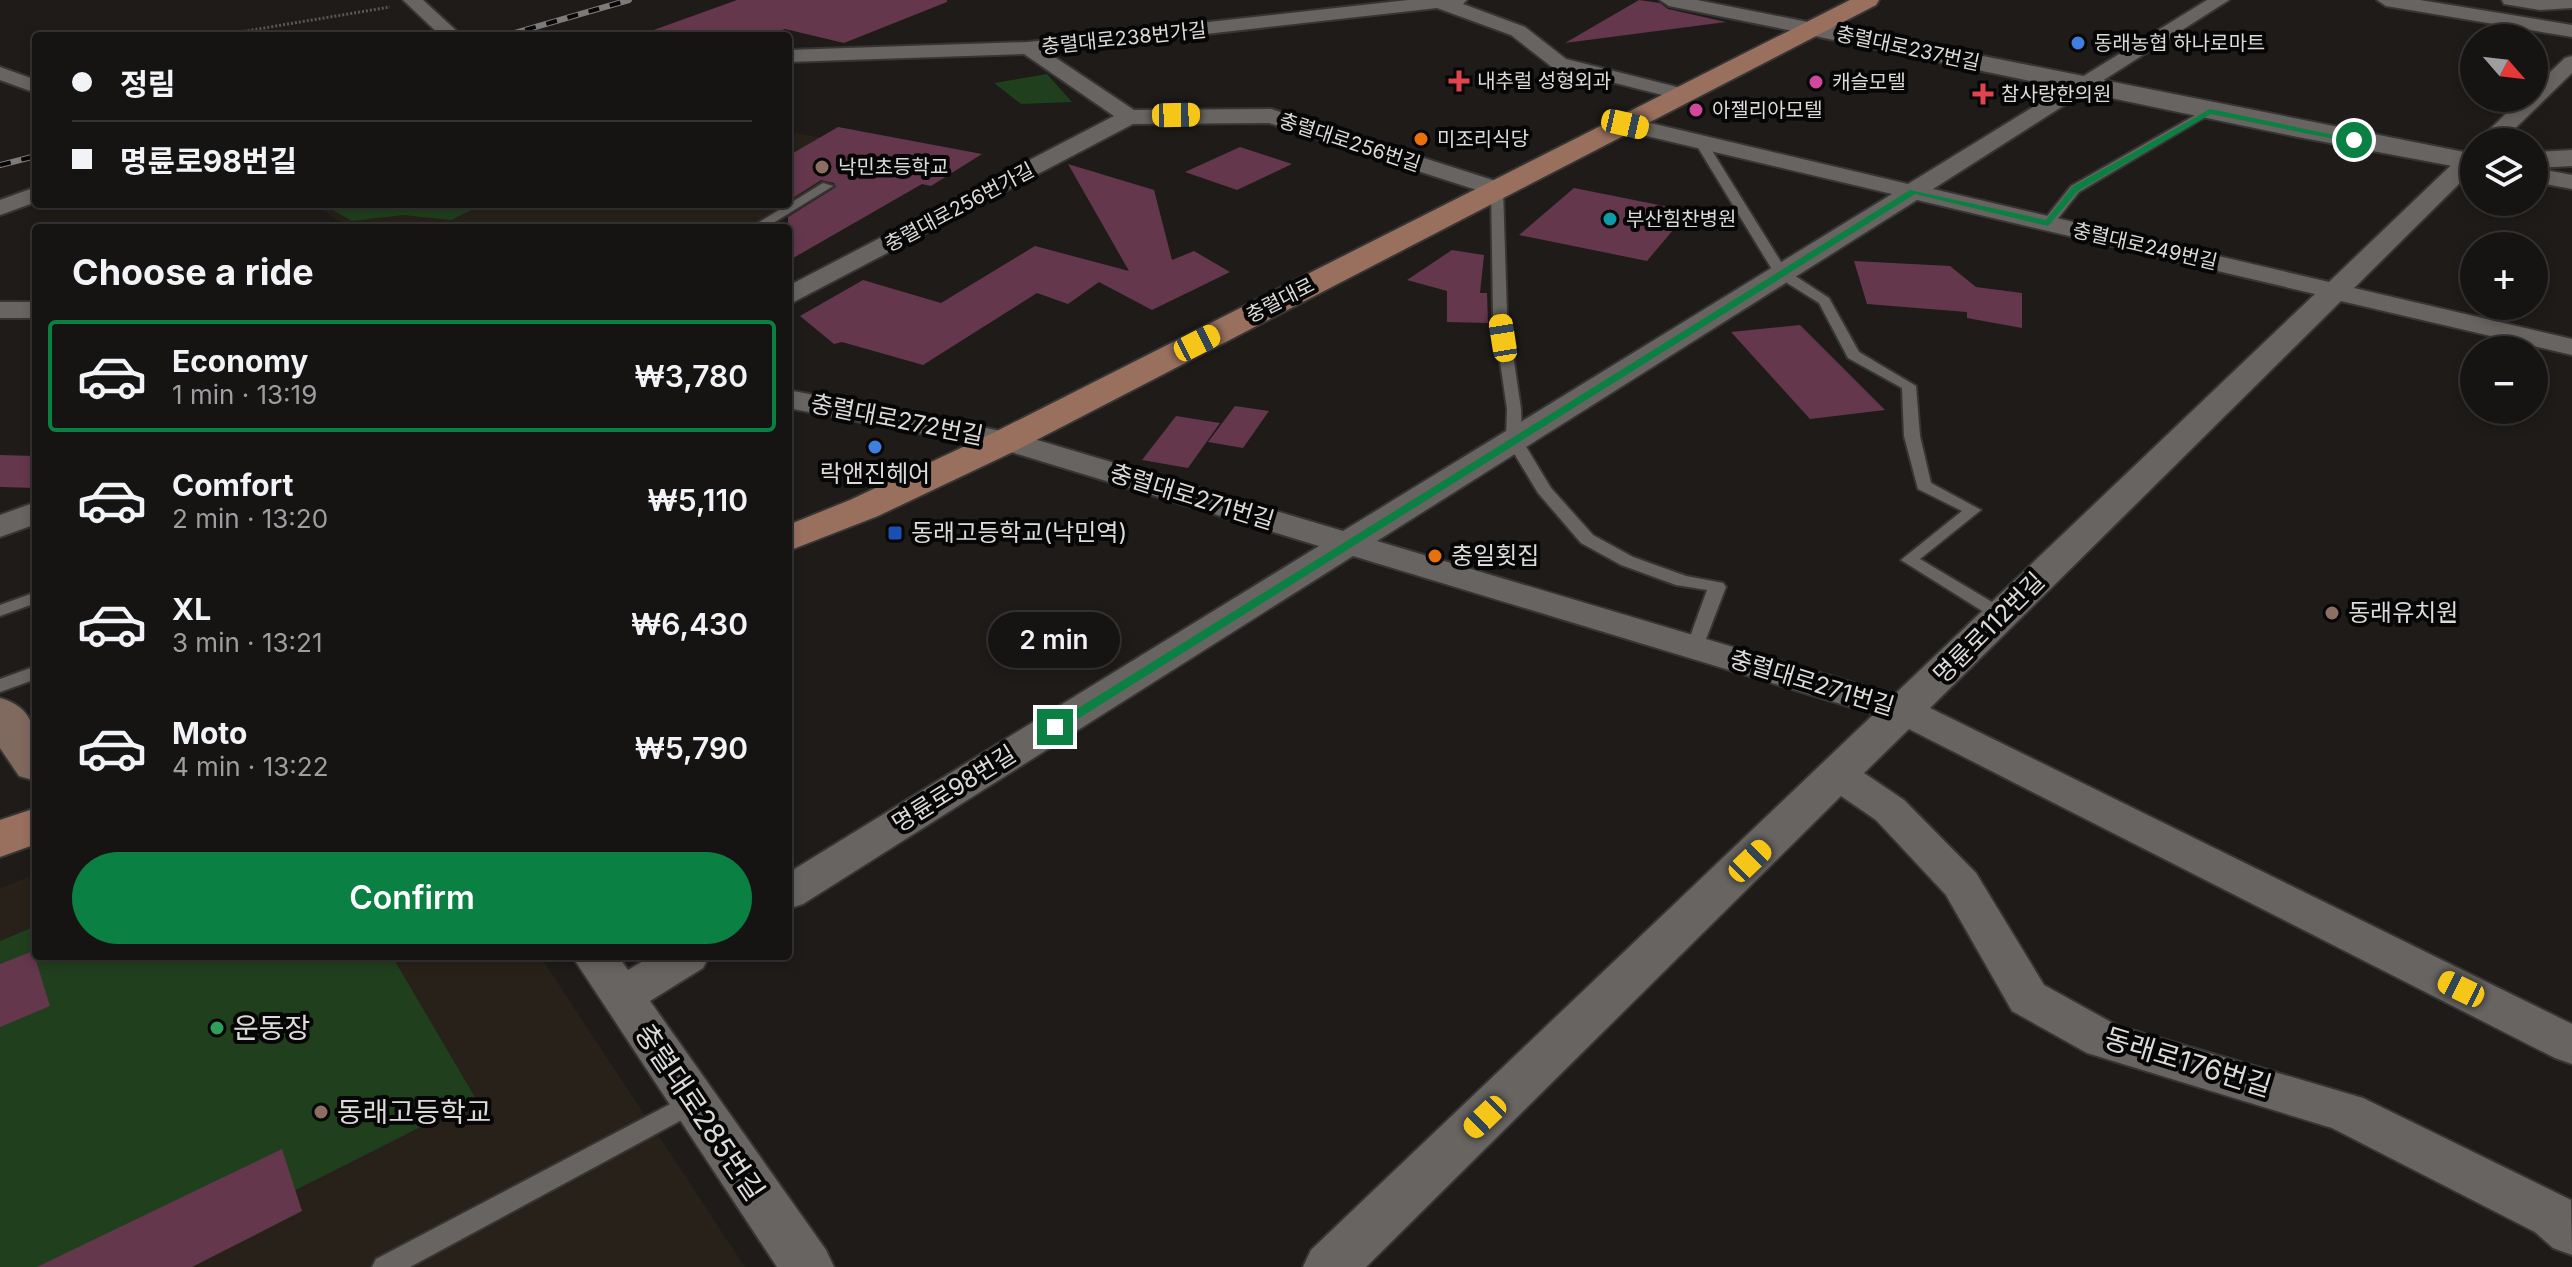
<!DOCTYPE html>
<html lang="en">
<head>
<meta charset="utf-8">
<style>
	:root { --surface:#161413; --page:#1f1d1c; --text:#f1f3f6; --muted:#9e9ea0; --line:#353333; --accent:#0b8043 }
	body { margin:0; font-family:Inter,"Noto Sans KR",sans-serif; background:var(--page); color:var(--text); height:100vh; display:flex; flex-direction:column; font-size:30px; white-space:nowrap }
	* { box-sizing:border-box; margin:0 }
	p { font-size:26px; color:var(--muted) }
	.icon { flex:none; width:44px; height:44px; fill:none; stroke:currentColor; stroke-width:2; stroke-linecap:round; stroke-linejoin:round }
	.map { position:relative; flex:1; overflow:hidden }
	.panel { position:absolute; left:32px; top:224px; width:760px; height:736px; display:flex; flex-direction:column; background:var(--surface); border-radius:8px; box-shadow:0 4px 12px #0003,0 0 0 2px var(--line) }
	.panel>* { flex:none }
	.top-card { position:absolute; left:32px; top:32px; width:760px; height:176px; border-radius:8px; box-shadow:0 4px 12px #0003,0 0 0 2px var(--line); display:grid; align-content:center; height:176px; padding:0 40px; background:var(--surface) }
	.needle { width:52px; rotate:118deg }
	.fabs { position:absolute; left:2460px; top:24px; display:grid; gap:16px }
	.fabs a { display:grid; place-items:center; width:88px; height:88px; border-radius:50%; background:var(--surface); box-shadow:0 4px 12px #0003,0 0 0 2px var(--line); font-size:40px }
	.end { position:absolute; width:36px; height:36px; margin:-18px; border:10px solid #0b8043; background:#fff; box-shadow:0 0 0 4px #fff }
	.from { border-radius:50% }
	.bubble { position:absolute; height:56px; border-radius:28px; background:var(--surface); box-shadow:0 4px 12px #0003,0 0 0 2px var(--line); font-size:26px; font-weight:600; line-height:56px; text-align:center }
	.car { position:absolute; width:24px; height:48px; margin:-24px -12px; border-radius:10px; box-shadow:0 0 6px 2px #0007; background:linear-gradient(#f5c518 24%,#345 0 40%,#f5c518 0 76%,#345 0 86%,#f5c518 0) }
	.top-card b { display:flex; align-items:center; gap:28px; height:76px; font-size:30px }
	.top-card b+b { border-top:2px solid var(--line) }
	.top-card i { width:20px; height:20px; background:var(--text) }
	ul { padding:0; list-style:none }
	li { display:flex; align-items:center; gap:24px; height:112px; margin:0 16px 12px; padding:0 24px; border:4px solid transparent; border-radius:8px }
	li div { flex:1 }
	li b { display:block; font-size:30px }
	li em { font-style:normal; font-weight:600 }
	li.on { border-color:var(--accent) }
	li>.icon { width:72px; height:72px; stroke-width:1.5 }
	h2 { padding:0 40px; font-size:36px; line-height:96px }
	.action { display:flex; gap:16px; margin-top:auto; padding:16px 40px }
	.action a { flex:1; height:92px; border-radius:48px; background:var(--accent); color:#fff; font-size:32px; font-weight:600; line-height:92px; text-align:center }
	.map>svg:first-child { display:block }
	.built { fill:#27211a }
	.green { fill:#203f1d }
	.building { fill:#64374c }
	.lines { fill:none; stroke-linecap:round; stroke-linejoin:round }
	.service-casing { stroke:#373534; stroke-width:4 }
	.minor-casing { stroke:#373534; stroke-width:4 }
	.tertiary-casing { stroke:#373534; stroke-width:4 }
	.secondary-casing { stroke:#373534; stroke-width:4 }
	.primary-casing { stroke:#373534; stroke-width:4 }
	.path { stroke:#595755; stroke-width:3; stroke-dasharray:2 2; stroke-linecap:butt }
	.service { fill:#676461; fill-rule:evenodd }
	.minor { fill:#676461; fill-rule:evenodd }
	.tertiary { fill:#676461; fill-rule:evenodd }
	.secondary { fill:#806a60; fill-rule:evenodd }
	.primary { fill:#99705e; fill-rule:evenodd }
	.rail-casing { stroke:#7d7b79; stroke-width:6 }
	.rail { stroke:#070606; stroke-width:4; stroke-dasharray:11; stroke-linecap:butt }
	.route { fill:#0b8043 }
	.shop-dot { fill:#3f7fe0; stroke:#070606; stroke-width:3 }
	.health-dot { fill:#e0444e; stroke:#070606; stroke-width:3 }
	.hotel-dot { fill:#d1479c; stroke:#070606; stroke-width:3 }
	.food-dot { fill:#e8710a; stroke:#070606; stroke-width:3 }
	.education-dot { fill:#8d6e63; stroke:#070606; stroke-width:3 }
	.culture-dot { fill:#0f9aa8; stroke:#070606; stroke-width:3 }
	.transit-dot { fill:#1a4fb4; stroke:#070606; stroke-width:3 }
	.leisure-dot { fill:#2e9e5b; stroke:#070606; stroke-width:3 }
	.labels { text-anchor:middle; stroke-width:8; stroke-linejoin:round; paint-order:stroke }
	.far-street-label { font-size:20px; fill:#dcdbd9; stroke:#070606 }
	.far-poi-label { font-size:20px; fill:#dcdbd9; stroke:#070606; text-anchor:start }
	.street-label { font-size:24px; fill:#dcdbd9; stroke:#070606 }
	.poi-label { font-size:24px; fill:#dcdbd9; stroke:#070606; text-anchor:start }
	.near-poi-label { font-size:28px; fill:#dcdbd9; stroke:#070606; text-anchor:start }
	.near-street-label { font-size:28px; fill:#dcdbd9; stroke:#070606 }
</style>
</head>
<body>
<div class="map">
<svg width="2572" height="1267" viewBox="0 0 2572 1267">
	<rect width="100%" height="100%" fill="#1e1b19"/>
	<g class="built">
		<path d="M788,132L884,148L756,228H351L312,204H788Z"/>
		<path d="M36,874V956H540L745,1267H0V888Z"/>
	</g>
	<g class="green">
		<path d="M1047,74L1072,102L1021,104L994,83Z"/>
		<path d="M322,204H483L451,220L403,215L352,221Z"/>
		<path d="M36,926V956H392L476,1099L143,1267H0V941Z"/>
	</g>
	<g class="building">
		<path d="M737,0H947V2L844,43L785,29L766,36H648V32Z"/>
		<path d="M1639,0L1660,3L1668,9L1726,22L1565,43Z"/>
		<path d="M838,127L982,154L931,186L922,184L788,261V217L836,187L834,183L821,180L788,201V156Z"/>
		<path d="M1240,147L1292,164L1237,190L1185,172Z"/>
		<path d="M1068,164L1154,190L1172,260L1194,251L1230,272L1152,310L1099,282L1068,304L1037,293L923,365L842,342L834,344L800,316L863,280L941,303L1035,246L1129,271Z"/>
		<path d="M1574,188L1689,211L1647,261L1519,235Z"/>
		<path d="M1452,250L1484,255L1480,293H1487L1488,323L1447,322V291L1407,280Z"/>
		<path d="M1854,261L1950,266L1976,287L2022,293V328L1967,318V312L1867,304Z"/>
		<path d="M1800,325L1885,410L1810,419L1731,332Z"/>
		<path d="M1235,406L1269,411L1243,448L1208,442Z"/>
		<path d="M1176,416L1220,423L1188,468L1142,460Z"/>
		<path d="M0,455L36,456V488L0,487Z"/>
		<path d="M33,951L50,1006L0,1027V964Z"/>
		<path d="M282,1149L302,1211L192,1267H37Z"/>
	</g>
	<g class="lines">
		<defs>
			<g id="service">
				<path d="M2206,109L2215,111L2079,192L2052,226H2044V220L2071,186Z"/>
				<path d="M1696,139L1706,141L1786,270L1829,298L1859,352L1916,386L1920,436L1931,483L1981,510L1920,559L2007,611L2010,615L2007,619H1995L1901,560L1962,511L1918,489L1904,436L1902,388L1848,358L1819,303L1776,276L1694,141Z"/>
				<path d="M823,183L833,186L765,228H750Z"/>
				<path d="M1497,185L1503,189L1507,314L1521,409L1522,440L1551,488L1593,535L1633,557L1686,576L1723,583L1726,587L1701,652L1695,654L1686,648L1707,590L1676,585L1621,565L1581,543L1538,493L1506,440L1507,409L1493,314L1491,189Z"/>
				<path d="M36,592V603L0,616V605Z"/>
				<path d="M36,666V679L0,692V679Z"/>
				<path d="M693,1092L702,1095L705,1102L702,1109L410,1267H372L376,1259Z"/>
			</g>
			<g id="minor">
				<path d="M403,0H423L462,36H441Z"/>
				<path d="M1408,0H1467L1463,4L1525,27L1566,59L1689,90L1693,94L1682,100L1552,67L1511,35L1437,8L1047,52L1134,110L1271,109L1505,184L1509,189L1505,194H1489L1269,123L1133,124L788,305V286L1114,116L1024,54L788,62V50L1028,42Z"/>
				<path d="M1660,0H1697L1813,23L1823,29L1813,35L1669,6Z"/>
				<path d="M2207,0H2229L1933,189L2329,282L2466,151L2474,149V169L2354,288L2572,339V355L2341,301L1930,708L2572,1024V1064L2555,1058L1909,729L1864,773L1904,800L1976,873L2044,985L2118,1026L2363,1098L2571,1200L2572,1255L2553,1248L2535,1232L2332,1128L2087,1053L2012,1011L1946,895L1876,820L1841,796L1366,1267H1303L1311,1250L1874,714L1353,556L803,904L788,909V873L1319,546L1001,449L788,408V390L1017,434L1343,531L1892,194L1617,129L1614,124L1617,119L1625,117L1908,184ZM1917,200L2315,294L1894,695L1377,541Z"/>
				<path d="M2377,0H2420L2572,25V37L2386,6Z"/>
				<path d="M2502,0H2572V8L2540,10L2504,4Z"/>
				<path d="M2572,56V73L2501,142H2477L2522,98H2534V87L2565,58Z"/>
				<path d="M0,67L36,80V93L0,80Z"/>
				<path d="M2534,168L2572,175V189L2534,182Z"/>
				<path d="M36,187V202L0,215V200Z"/>
				<rect x="0" y="302" width="36" height="16"/>
				<path d="M36,502V524L0,537V515Z"/>
				<path d="M572,956H618L628,970L652,956H709L703,968L650,1001L826,1250L834,1267H777Z"/>
			</g>
			<g id="tertiary">
				<path d="M1813,22L2474,154V170L2298,137L1805,34L1801,29L1805,24Z"/>
				<path d="M2572,150V166L2534,168V152Z"/>
			</g>
			<path id="secondary" d="M0,698C42,709 36,746 36,781L19,776L0,748Z"/>
			<g id="primary">
				<path d="M1850,0H1879L1876,5L1019,449L878,516L788,551V525L850,500L993,433Z"/>
				<path d="M36,808V844L0,857V820Z"/>
			</g>
		</defs>
		<use href="#service" class="service-casing"/>
		<use href="#minor" class="minor-casing"/>
		<use href="#tertiary" class="tertiary-casing"/>
		<use href="#secondary" class="secondary-casing"/>
		<use href="#primary" class="primary-casing"/>
		<path class="path" d="M216,36L390,7"/>
		<use href="#service" class="service"/>
		<use href="#minor" class="minor"/>
		<use href="#tertiary" class="tertiary"/>
		<use href="#secondary" class="secondary"/>
		<use href="#primary" class="primary"/>
		<defs>
			<g id="rail">
				<path d="M504,36L629,0"/>
				<path d="M0,165L36,156"/>
			</g>
		</defs>
		<use href="#rail" class="rail-casing"/>
		<use href="#rail" class="rail"/>
	</g>
	<path class="route" d="M2210,109L2358,140L2354,143L2211,114L2078,191L2048,226L1915,194L1060,730L1055,731L1048,727L1910,190L2046,220L2072,187Z"/>
	<g class="shop-dot">
		<circle cx="2078" cy="43" r="8"/>
		<circle cx="875" cy="447" r="8"/>
	</g>
	<g class="health-dot">
		<path d="M1455 69h8v8h8v8h-8v8h-8v-8h-8v-8h8z"/>
		<path d="M1979 82h8v8h8v8h-8v8h-8v-8h-8v-8h8z"/>
	</g>
	<g class="hotel-dot">
		<circle cx="1816" cy="82" r="8"/>
		<circle cx="1696" cy="110" r="8"/>
	</g>
	<g class="food-dot">
		<circle cx="1421" cy="139" r="8"/>
		<circle cx="1435" cy="556" r="8"/>
	</g>
	<g class="education-dot">
		<circle cx="822" cy="167" r="8"/>
		<circle cx="2332" cy="613" r="8"/>
		<circle cx="321" cy="1112" r="8"/>
	</g>
	<circle class="culture-dot" cx="1610" cy="219" r="8"/>
	<rect class="transit-dot" x="887" y="525" width="16" height="16" rx="4"/>
	<circle class="leisure-dot" cx="217" cy="1028" r="8"/>
	<g class="labels">
		<g class="far-street-label">
			<text transform="translate(1124 38) rotate(-6)" y="7">충렬대로238번가길</text>
			<text transform="translate(1908 48) rotate(12)" y="7">충렬대로237번길</text>
			<text transform="translate(1350 142) rotate(18)" y="7">충렬대로256번길</text>
			<text transform="translate(959 207) rotate(-28)" y="7">충렬대로256번가길</text>
			<text transform="translate(2145 246) rotate(13)" y="7">충렬대로249번길</text>
			<text transform="translate(1280 300) rotate(-27)" y="7">충렬대로</text>
		</g>
		<g class="far-poi-label">
			<text x="2094" y="50">동래농협 하나로마트</text>
			<text x="1477" y="88">내추럴 성형외과</text>
			<text x="1832" y="89">캐슬모텔</text>
			<text x="2001" y="101">참사랑한의원</text>
			<text x="1712" y="117">아젤리아모텔</text>
			<text x="1437" y="146">미조리식당</text>
			<text x="838" y="174">낙민초등학교</text>
			<text x="1626" y="226">부산힘찬병원</text>
		</g>
		<g class="street-label">
			<text transform="translate(897 420) rotate(11)" y="8">충렬대로272번길</text>
			<text transform="translate(1192 497) rotate(17)" y="8">충렬대로271번길</text>
			<text transform="translate(1989 628) rotate(-45)" y="8">명륜로112번길</text>
			<text transform="translate(1812 683) rotate(17)" y="8">충렬대로271번길</text>
			<text transform="translate(954 789) rotate(-32)" y="8">명륜로98번길</text>
		</g>
		<g class="poi-label">
			<text x="875" y="482" text-anchor="middle">락앤진헤어</text>
			<text x="911" y="541">동래고등학교(낙민역)</text>
			<text x="1451" y="564">충일횟집</text>
			<text x="2348" y="621">동래유치원</text>
		</g>
		<g class="near-poi-label">
			<text x="233" y="1038">운동장</text>
			<text x="337" y="1122">동래고등학교</text>
		</g>
		<g class="near-street-label">
			<text transform="translate(2188 1062) rotate(17)" y="10">동래로176번길</text>
			<text transform="translate(700 1112) rotate(56)" y="10">충렬대로285번길</text>
		</g>
	</g>
</svg>
<div class="fabs">
<a><svg class="needle" viewBox="-14 -14 28 28"><path d="M0-13l5 13h-10z" fill="#e53935"/><path d="M0 13l5-13h-10z" fill="#9e9ea0"/></svg></a>
<a><svg class="icon" aria-label="layers" viewBox="0 0 24 24"><path d="M12 4l9 5-9 5-9-5zM3 14l9 5 9-5"/></svg></a>
<a>+</a>
<a>−</a>
</div>
<i class="end from" style="left:2354px;top:140px"></i>
<i class="end" style="left:1055px;top:727px"></i>
<div class="bubble" style="left:988px;top:612px;width:132px">2 min</div>
<i class="car" style="left:1176px;top:115px;rotate:89deg"></i>
<i class="car" style="left:1625px;top:124px;rotate:103deg"></i>
<i class="car" style="left:1503px;top:338px;rotate:351deg"></i>
<i class="car" style="left:1197px;top:343px;rotate:63deg"></i>
<i class="car" style="left:1750px;top:861px;rotate:46deg"></i>
<i class="car" style="left:2461px;top:989px;rotate:296deg"></i>
<i class="car" style="left:1485px;top:1117px;rotate:226deg"></i>
<div class="top-card">
<b><i class="from"></i>정림</b>
<b><i></i>명륜로98번길</b>
</div>
<section class="panel">
<h2>Choose a ride</h2>
<ul>
<li class="on"><svg class="icon" aria-label="car" viewBox="0 0 24 24"><path d="M5 17H2v-5l4-1 3-4h7l3 4 3 1v5h-3M9 17h6M6 11h13"/><circle cx="7" cy="17" r="2"/><circle cx="17" cy="17" r="2"/></svg><div><b>Economy</b><p>1 min · 13:19</p></div><em>₩3,780</em></li>
<li><svg class="icon" aria-label="car" viewBox="0 0 24 24"><path d="M5 17H2v-5l4-1 3-4h7l3 4 3 1v5h-3M9 17h6M6 11h13"/><circle cx="7" cy="17" r="2"/><circle cx="17" cy="17" r="2"/></svg><div><b>Comfort</b><p>2 min · 13:20</p></div><em>₩5,110</em></li>
<li><svg class="icon" aria-label="car" viewBox="0 0 24 24"><path d="M5 17H2v-5l4-1 3-4h7l3 4 3 1v5h-3M9 17h6M6 11h13"/><circle cx="7" cy="17" r="2"/><circle cx="17" cy="17" r="2"/></svg><div><b>XL</b><p>3 min · 13:21</p></div><em>₩6,430</em></li>
<li><svg class="icon" aria-label="car" viewBox="0 0 24 24"><path d="M5 17H2v-5l4-1 3-4h7l3 4 3 1v5h-3M9 17h6M6 11h13"/><circle cx="7" cy="17" r="2"/><circle cx="17" cy="17" r="2"/></svg><div><b>Moto</b><p>4 min · 13:22</p></div><em>₩5,790</em></li>
</ul>
<div class="action"><a>Confirm</a></div>
</section>
</div>
</body>
</html>
